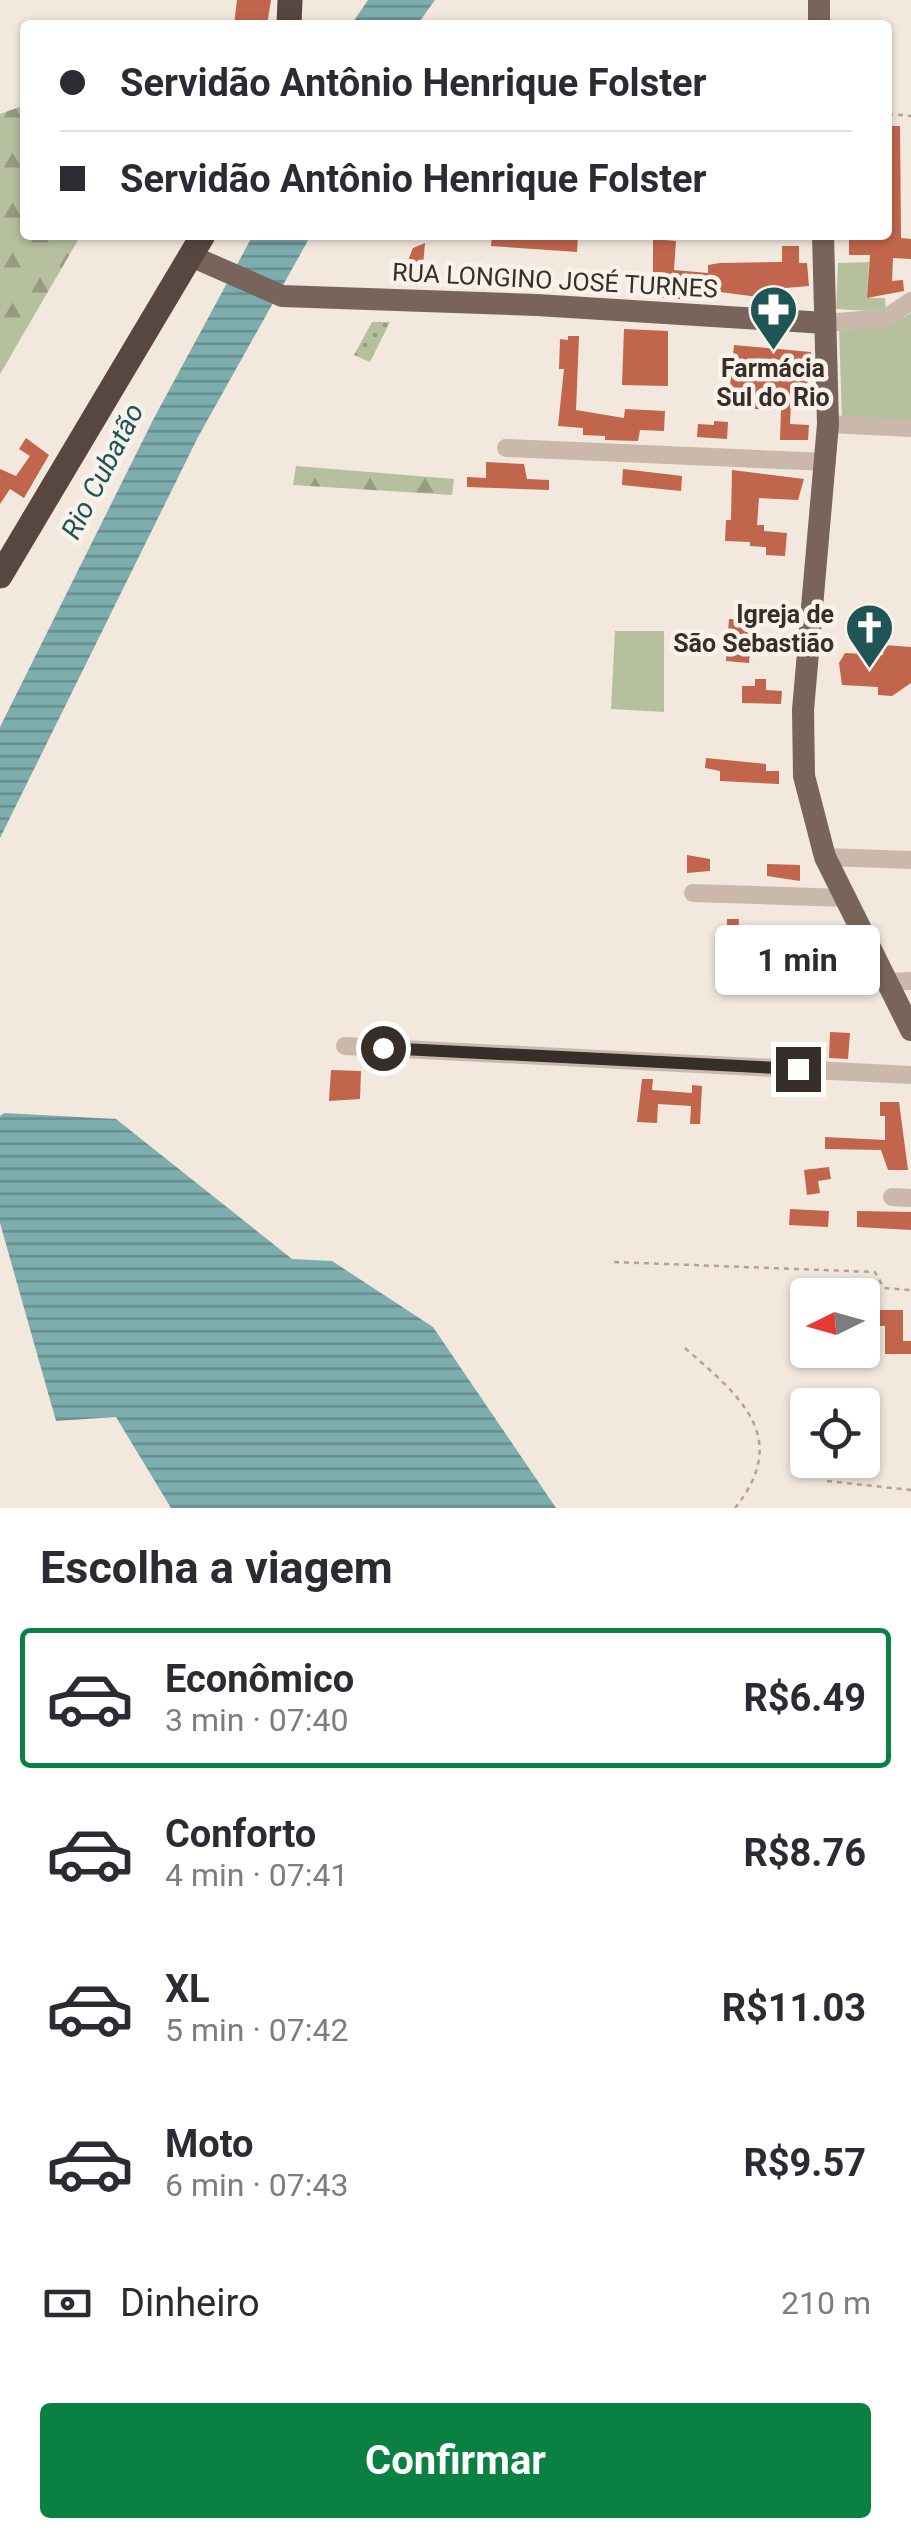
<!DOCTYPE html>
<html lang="pt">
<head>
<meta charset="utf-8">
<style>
	:root { --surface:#fff; --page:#f2f2f3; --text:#2b2b33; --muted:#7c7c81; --line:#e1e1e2; --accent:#0b8043 }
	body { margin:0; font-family:Roboto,sans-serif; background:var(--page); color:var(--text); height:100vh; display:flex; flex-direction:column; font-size:38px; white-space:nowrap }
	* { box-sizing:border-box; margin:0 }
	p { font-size:32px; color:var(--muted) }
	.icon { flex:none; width:55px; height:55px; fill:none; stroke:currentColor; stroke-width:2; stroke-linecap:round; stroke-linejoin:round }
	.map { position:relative; height:1508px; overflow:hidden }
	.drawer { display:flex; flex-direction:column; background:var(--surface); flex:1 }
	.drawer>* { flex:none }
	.hud { position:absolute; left:20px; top:20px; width:872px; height:220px; border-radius:10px; box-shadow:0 2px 8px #0004; display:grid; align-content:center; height:220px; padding:0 40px; background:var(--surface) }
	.needle { width:65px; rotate:265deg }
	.fabs { position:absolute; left:790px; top:1278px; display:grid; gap:20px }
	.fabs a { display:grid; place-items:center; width:90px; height:90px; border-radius:10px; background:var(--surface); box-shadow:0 2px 8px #0004; font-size:50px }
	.end { position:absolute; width:45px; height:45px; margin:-22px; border:12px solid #372d29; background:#fff; box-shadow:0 0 0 5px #fff }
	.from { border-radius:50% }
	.bubble { position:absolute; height:70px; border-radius:10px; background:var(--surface); box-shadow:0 2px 8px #0004; font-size:32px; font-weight:700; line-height:70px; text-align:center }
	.hud b { display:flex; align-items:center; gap:35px; height:95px; font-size:38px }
	.hud b+b { border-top:2px solid var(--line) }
	.hud i { width:25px; height:25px; background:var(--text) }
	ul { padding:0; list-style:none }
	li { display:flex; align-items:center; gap:30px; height:140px; margin:0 20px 15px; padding:0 20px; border:5px solid transparent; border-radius:10px }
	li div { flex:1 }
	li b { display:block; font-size:38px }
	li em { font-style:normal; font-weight:700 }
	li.selected { border-color:var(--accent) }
	li>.icon { width:90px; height:90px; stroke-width:1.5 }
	h2 { padding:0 40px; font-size:45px; line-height:120px }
	.pay { display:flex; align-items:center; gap:25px; height:110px; padding:0 40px; font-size:38px }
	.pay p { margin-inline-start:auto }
	.primary-button { display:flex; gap:20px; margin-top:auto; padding:20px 40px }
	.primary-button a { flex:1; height:115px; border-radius:10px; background:var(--accent); color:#fff; font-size:40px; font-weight:700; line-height:115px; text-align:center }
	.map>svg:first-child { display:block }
	.green { fill:#b6c09e }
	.forest { fill:url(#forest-firs) }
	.park { fill:url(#park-dots) }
	.water { fill:url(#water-rules) }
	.building { fill:#c1654c }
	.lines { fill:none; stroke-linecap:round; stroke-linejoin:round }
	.path { stroke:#b5a294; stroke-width:2.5; stroke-dasharray:5 5; stroke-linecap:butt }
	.minor { stroke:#cab8aa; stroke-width:18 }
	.major { stroke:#79645b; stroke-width:22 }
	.highway { stroke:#584741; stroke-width:25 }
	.route { stroke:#372d29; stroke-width:12 }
	.labels { text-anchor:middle; stroke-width:9; stroke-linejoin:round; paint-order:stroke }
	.street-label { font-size:25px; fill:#372d29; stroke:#f9f2ea }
	.poi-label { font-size:25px; font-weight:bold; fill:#372d29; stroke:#f9f2ea }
	.water-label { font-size:28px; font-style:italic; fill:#205558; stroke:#f9f2ea }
</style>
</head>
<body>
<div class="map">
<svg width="911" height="1508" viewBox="0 0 911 1508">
	<defs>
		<pattern id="forest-firs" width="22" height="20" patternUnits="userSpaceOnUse" patternTransform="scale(2.5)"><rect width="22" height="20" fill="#b6c09e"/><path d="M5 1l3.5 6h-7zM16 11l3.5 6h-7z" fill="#959c81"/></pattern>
		<pattern id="park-dots" width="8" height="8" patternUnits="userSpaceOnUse" patternTransform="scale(2.5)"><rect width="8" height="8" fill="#b6c09e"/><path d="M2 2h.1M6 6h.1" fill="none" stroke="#959c81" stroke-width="1.8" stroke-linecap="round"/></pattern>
		<pattern id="water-rules" width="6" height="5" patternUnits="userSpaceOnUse" patternTransform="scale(2.5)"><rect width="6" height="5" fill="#7eadae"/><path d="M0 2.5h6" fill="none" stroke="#688d8e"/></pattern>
	</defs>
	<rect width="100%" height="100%" fill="#f2e8de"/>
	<g class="green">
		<path d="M869,262L867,298H885L886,312L836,309L838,263Z"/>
		<path d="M911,313V423L842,419L839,329L895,322Z"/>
		<path d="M615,631H664V712L611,709Z"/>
	</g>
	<g class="forest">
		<path d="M25,105V235H81L0,374V114Z"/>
		<path d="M296,466L454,479L452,495L293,485Z"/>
	</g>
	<path class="park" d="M372,322H390L370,362L354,355Z"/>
	<g class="water">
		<path d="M368,0H435L417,25H351Z"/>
		<path d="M253,235H311L198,437L0,838V727L154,418Z"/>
		<path d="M4,1113L116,1119L292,1259L332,1261L433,1327L556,1508H171L116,1417L56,1421L0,1223V1116Z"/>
	</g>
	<g class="building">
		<path d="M237,0H271L267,25H234Z"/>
		<path d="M888,126H900L901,238L911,239V259L893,258L892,281L903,280L904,291L867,298L870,255H849V236L888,237Z"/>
		<path d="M492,235H578L577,252L491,246Z"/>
		<path d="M653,239L676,241L674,270L708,273V265L720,263L782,262V246H799V263H807L809,286L773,289V299L712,291L681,292L680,299L653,297Z"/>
		<path d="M425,243L422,277L402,276L413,248Z"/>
		<path d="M624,329L668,331V386L622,385Z"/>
		<path d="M568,336H579L576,410L624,418L625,409L665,411L664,431L640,430L638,441L605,440V436L583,435V428L558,426L564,369H559L560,339L568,340Z"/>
		<path d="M734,345L811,352L805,401H791L790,424L809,425L808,440H780L781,410L728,408Z"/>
		<path d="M714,421L728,422L727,439L697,437L698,424L714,425Z"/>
		<path d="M26,438L49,455L24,498L10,489L0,504V469L16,476L30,456L19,449Z"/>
		<path d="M486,462L524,464L527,479L549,480V490L467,487V477L486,478Z"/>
		<path d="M623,469L682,476L681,491L622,485Z"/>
		<path d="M732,470L804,479L798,500L759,498L757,525H764V531L787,533L785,556L766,555V547L750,546V542L725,541L726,520H731Z"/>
		<path d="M729,619L752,620L749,663L726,661Z"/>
		<path d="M884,645L911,647V683L892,696L878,695V687L842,685L839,663L845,653L883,655Z"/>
		<path d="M755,679H766V690L782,691L781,704L742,703V686H755Z"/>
		<path d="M706,758L766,764V771H779V784L720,781V771L705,768Z"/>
		<path d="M687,855L710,859V871L687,873Z"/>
		<path d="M767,864L800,865V881L767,876Z"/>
		<path d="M727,919H739L735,987L717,986L720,929L727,930Z"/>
		<path d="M827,961L845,962L840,987H826Z"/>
		<path d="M830,1032L850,1033L848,1059L829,1058Z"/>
		<path d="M331,1070L361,1071L360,1099L329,1101Z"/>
		<path d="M642,1079H653L652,1090L692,1093V1085L702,1086L700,1124H690L691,1106L658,1104L657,1123L637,1122Z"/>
		<path d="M880,1102H899L908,1170H888L881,1150L825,1149V1137L885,1140V1116H880Z"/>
		<path d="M829,1167L831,1179L818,1181L820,1193L807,1195L804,1170Z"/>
		<path d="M790,1209L829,1211L828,1227L789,1225Z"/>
		<path d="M857,1211L911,1212V1230L857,1227Z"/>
		<path d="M862,1310H903V1341H911V1354H885V1326H864Z"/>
	</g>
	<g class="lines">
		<g class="path">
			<path d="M888,114L911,116"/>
			<path d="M614,1262L875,1272L884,1288L911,1290"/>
			<path d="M685,1348C737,1394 793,1436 735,1508"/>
			<path d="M827,1481L911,1490"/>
		</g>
		<g class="minor">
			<path d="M825,323L886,318L911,301"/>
			<path d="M828,424L911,428"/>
			<path d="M506,448L827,462"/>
			<path d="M825,857L911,860"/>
			<path d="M693,893L845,898"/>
			<path d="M887,982L911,981"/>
			<path d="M345,1046L911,1075"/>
			<path d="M892,1197L911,1198"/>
		</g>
		<g class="major">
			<path d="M819,25V0"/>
			<path d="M823,235L828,424L803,710L804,776L825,857L911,1030"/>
			<path d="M191,256L282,296L537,305L825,323"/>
		</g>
		<g class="highway">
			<path d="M289,25L290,0"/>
			<path d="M0,576L203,235"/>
		</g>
	</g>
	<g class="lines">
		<path class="route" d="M383,1048L798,1069"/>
	</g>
	<defs>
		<symbol id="pharmacy-pin" viewBox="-11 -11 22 30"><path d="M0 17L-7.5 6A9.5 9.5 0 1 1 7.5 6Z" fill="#205558" stroke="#f9f2ea"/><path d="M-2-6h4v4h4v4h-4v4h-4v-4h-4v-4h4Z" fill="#fff"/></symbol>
		<symbol id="church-pin" viewBox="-11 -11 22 30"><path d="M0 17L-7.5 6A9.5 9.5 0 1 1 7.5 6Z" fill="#205558" stroke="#f9f2ea"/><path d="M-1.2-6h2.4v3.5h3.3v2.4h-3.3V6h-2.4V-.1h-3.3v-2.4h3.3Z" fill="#fff"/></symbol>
	</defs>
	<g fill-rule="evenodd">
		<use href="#pharmacy-pin" x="746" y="282" width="55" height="75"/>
		<use href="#church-pin" x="842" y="600" width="55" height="75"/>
	</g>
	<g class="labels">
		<g class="street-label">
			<text transform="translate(555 280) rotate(3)" y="9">RUA LONGINO JOSÉ TURNES</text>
		</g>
		<g class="poi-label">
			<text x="773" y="377">Farmácia<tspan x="773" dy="29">Sul do Rio</tspan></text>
			<text x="834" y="623" text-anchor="end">Igreja de<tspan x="834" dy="29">São Sebastião</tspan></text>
		</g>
		<g class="water-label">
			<text transform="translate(102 471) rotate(-63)" y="10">Rio Cubatão</text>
		</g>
	</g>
</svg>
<div class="fabs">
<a><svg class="needle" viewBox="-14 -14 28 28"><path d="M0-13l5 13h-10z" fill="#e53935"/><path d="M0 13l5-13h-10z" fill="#7c7c81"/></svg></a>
<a><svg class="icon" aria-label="locate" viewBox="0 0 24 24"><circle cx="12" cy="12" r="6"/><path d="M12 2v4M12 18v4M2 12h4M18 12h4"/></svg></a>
</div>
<i class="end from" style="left:383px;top:1048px"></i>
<i class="end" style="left:798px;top:1069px"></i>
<div class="bubble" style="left:715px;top:925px;width:165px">1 min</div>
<div class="hud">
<b><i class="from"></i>Servidão Antônio Henrique Folster</b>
<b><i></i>Servidão Antônio Henrique Folster</b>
</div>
</div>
<section class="drawer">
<h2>Escolha a viagem</h2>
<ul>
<li class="selected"><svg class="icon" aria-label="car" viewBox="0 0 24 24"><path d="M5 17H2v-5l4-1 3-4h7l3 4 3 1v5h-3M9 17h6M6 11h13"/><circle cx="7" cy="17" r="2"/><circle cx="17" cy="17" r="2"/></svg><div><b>Econômico</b><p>3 min · 07:40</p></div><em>R$6.49</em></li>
<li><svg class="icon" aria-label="car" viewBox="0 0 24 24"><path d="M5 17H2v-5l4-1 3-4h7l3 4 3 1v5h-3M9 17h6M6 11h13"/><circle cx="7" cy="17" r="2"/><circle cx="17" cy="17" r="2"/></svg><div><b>Conforto</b><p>4 min · 07:41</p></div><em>R$8.76</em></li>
<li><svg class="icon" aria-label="car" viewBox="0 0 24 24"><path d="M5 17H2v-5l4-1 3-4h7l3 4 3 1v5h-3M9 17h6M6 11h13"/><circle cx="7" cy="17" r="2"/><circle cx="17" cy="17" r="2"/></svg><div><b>XL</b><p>5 min · 07:42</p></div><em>R$11.03</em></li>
<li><svg class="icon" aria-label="car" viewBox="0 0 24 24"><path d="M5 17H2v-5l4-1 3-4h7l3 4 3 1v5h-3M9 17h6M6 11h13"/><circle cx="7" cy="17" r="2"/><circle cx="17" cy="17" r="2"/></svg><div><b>Moto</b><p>6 min · 07:43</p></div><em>R$9.57</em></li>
</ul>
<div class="pay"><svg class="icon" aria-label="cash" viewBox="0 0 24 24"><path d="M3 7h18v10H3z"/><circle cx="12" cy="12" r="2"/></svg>Dinheiro<p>210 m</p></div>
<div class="primary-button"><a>Confirmar</a></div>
</section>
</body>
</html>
